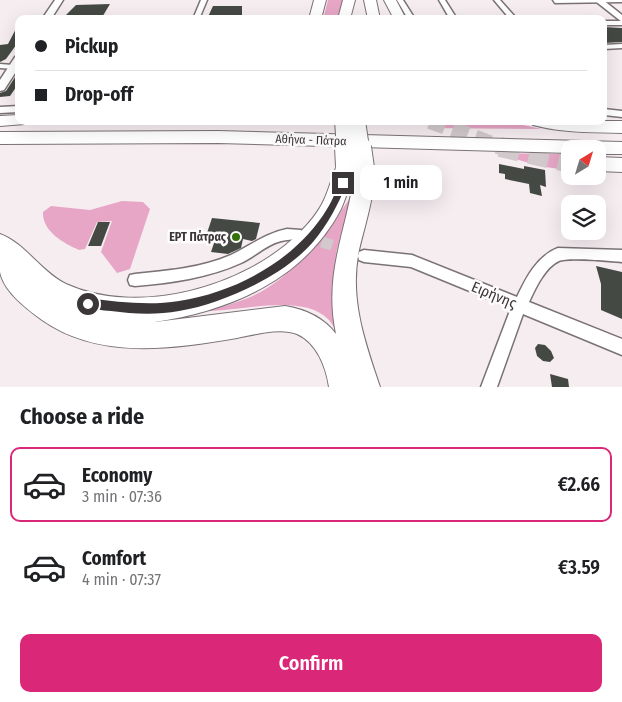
<!DOCTYPE html>
<html lang="en">
<head>
<meta charset="utf-8">
<style>
	:root { --surface:#fff; --page:#f2f2f2; --text:#202124; --muted:#757577; --line:#e0e0e0; --accent:#db2777 }
	body { margin:0; font-family:"Fira Sans Condensed",sans-serif; background:var(--page); color:var(--text); height:100vh; display:flex; flex-direction:column; font-size:19px; white-space:nowrap }
	* { box-sizing:border-box; margin:0 }
	p { font-size:16px; color:var(--muted) }
	.icon { flex:none; width:28px; height:28px; fill:none; stroke:currentColor; stroke-width:2; stroke-linecap:round; stroke-linejoin:round }
	.map { position:relative; height:387px; overflow:hidden }
	.side { display:flex; flex-direction:column; background:var(--surface); flex:1 }
	.side>* { flex:none }
	.top-card { position:absolute; left:15px; top:15px; width:592px; height:110px; border-radius:10px; box-shadow:0 5px 20px #0002; display:grid; align-content:center; height:110px; padding:0 20px; background:var(--surface) }
	.needle { width:32px; rotate:38deg }
	.controls { position:absolute; left:561px; top:140px; display:grid; gap:10px }
	.controls a { display:grid; place-items:center; width:45px; height:45px; border-radius:10px; background:var(--surface); box-shadow:0 5px 20px #0002; font-size:25px }
	.end { position:absolute; width:22px; height:22px; margin:-11px; border:6px solid #3b3739; background:#fff; box-shadow:0 0 0 2px #fff }
	.from { border-radius:50% }
	.bubble { position:absolute; height:35px; border-radius:10px; background:var(--surface); box-shadow:0 5px 20px #0002; font-size:16px; font-weight:600; line-height:35px; text-align:center }
	.top-card b { display:flex; align-items:center; gap:18px; height:48px; font-size:19px }
	.top-card b+b { border-top:1px solid var(--line) }
	.top-card i { width:12px; height:12px; background:var(--text) }
	ul { padding:0; list-style:none }
	li { display:flex; align-items:center; gap:15px; height:75px; margin:0 10px 8px; padding:0 10px; border:2px solid transparent; border-radius:10px }
	li div { flex:1 }
	li b { display:block; font-size:19px }
	li em { font-style:normal; font-weight:600 }
	li.active { border-color:var(--accent) }
	li>.icon { width:45px; height:45px; stroke-width:1.5 }
	h2 { padding:0 20px; font-size:22px; line-height:60px }
	.action { display:flex; gap:10px; margin-top:auto; padding:10px 20px }
	.action a { flex:1; height:58px; border-radius:10px; background:var(--accent); color:#fff; font-size:20px; font-weight:600; line-height:58px; text-align:center }
	.map>svg:first-child { display:block }
	.green { fill:#e7a6c6 }
	.building { fill:#454943 }
	.lines { fill:none; stroke-linecap:round; stroke-linejoin:round }
	.street-tunnel { stroke:#d1c9cc; stroke-width:11; stroke-dasharray:11 5.5; stroke-linecap:butt }
	.highway-tunnel-far1 { stroke:#d1c9cc; stroke-width:16; stroke-dasharray:16 8; stroke-linecap:butt }
	.highway-tunnel { stroke:#d1c9cc; stroke-width:20; stroke-dasharray:20 10; stroke-linecap:butt }
	.street-casing { stroke:#7b7276; stroke-width:3 }
	.secondary-casing { stroke:#7b7276; stroke-width:3 }
	.highway-casing { stroke:#7b7276; stroke-width:2 }
	.street { fill:#fff; fill-rule:evenodd }
	.secondary { fill:#fff; fill-rule:evenodd }
	.highway { fill:#fff; fill-rule:evenodd }
	.highway-bridge-far1-casing { stroke:#7b7276; stroke-width:18; stroke-linecap:butt }
	.highway-bridge-casing { stroke:#7b7276; stroke-width:22; stroke-linecap:butt }
	.highway-bridge-far1 { stroke:#fff; stroke-width:16 }
	.highway-bridge { stroke:#fff; stroke-width:20 }
	.route { fill:#3b3739 }
	.poi-dot { fill:#327209; stroke:#fefcfd; stroke-width:2 }
	.labels { text-anchor:middle; stroke-width:5; stroke-linejoin:round; paint-order:stroke }
	.street-label { font-size:12px; fill:#3b3739; stroke:#fefcfd }
	.poi-label { font-size:12px; font-weight:bold; fill:#3b3739; stroke:#fefcfd; text-anchor:end }
	.near-street-label { font-size:15px; fill:#3b3739; stroke:#fefcfd }
</style>
</head>
<body>
<div class="map">
<svg width="622" height="387" viewBox="0 0 622 387">
	<rect width="100%" height="100%" fill="#f6edf1"/>
	<g class="green">
		<path d="M328,0H343L337,19H323Z"/>
		<path d="M435,121H506L541,129L428,128Z"/>
		<path d="M496,153L562,154L566,170L539,166Z"/>
		<path d="M351,196L346,234L335,263L332,296L340,337C336,332 333,325 329,320C303,293 242,311 208,311C221,307 235,303 248,298C290,281 328,233 351,196Z"/>
		<path d="M122,201L143,202L150,209L130,269L117,273L101,252L112,221L97,222L85,249L79,250C63,243 42,231 43,212L51,206L90,210Z"/>
	</g>
	<g class="building">
		<path d="M110,4L101,19H62L76,5Z"/>
		<path d="M213,6H242V19H207Z"/>
		<path d="M19,23V41L6,59L0,62V45L8,44Z"/>
		<path d="M604,27L622,28V42L604,43Z"/>
		<path d="M19,71V83L10,96L0,97V93L6,91Z"/>
		<path d="M499,164L524,169V166L545,170L546,187L540,185L542,196L530,193L529,184L505,179V174L499,173Z"/>
		<path d="M212,218L260,223L256,239L252,241L243,239L241,248L228,254L211,252L217,234L207,233Z"/>
		<path d="M98,222H110L101,246H88Z"/>
		<path d="M596,266L622,272V319L601,310V284Z"/>
		<path d="M538,344L545,345L551,351L554,358L550,362L543,361L537,356L535,348Z"/>
		<path d="M550,374L568,379L569,387H552Z"/>
	</g>
	<g class="lines">
		<path class="street-tunnel" d="M306,237L353,252"/>
		<path class="highway-tunnel-far1" d="M430,121L503,148"/>
		<path class="highway-tunnel" d="M500,147L570,163"/>
		<defs>
			<g id="street">
				<path d="M201,0H207L199,19H193Z"/>
				<path d="M397,0H403L415,19H408Z"/>
				<path d="M439,0H445L457,19H450Z"/>
				<path d="M494,0H500L517,19H510Z"/>
				<path d="M553,0H622V2L555,3Z"/>
				<rect x="604" y="21" width="18" height="4"/>
				<path d="M622,44V48L604,49V45Z"/>
				<path d="M0,64L13,65L17,67L13,69L0,68Z"/>
				<path d="M19,106V112L0,113V107Z"/>
				<path d="M604,109L622,111V117L604,115Z"/>
				<path d="M287,229L301,230L303,234L301,238C294,240 286,239 278,242C265,246 254,257 241,263C208,278 171,283 135,286L130,285L128,280L130,275L135,274C167,271 201,268 231,255C250,246 266,233 287,229Z"/>
				<path d="M558,248L622,250V262C610,261 567,257 559,261C545,267 535,289 529,302L622,339V355L523,314L497,387H481L511,308L411,267L364,262L359,260L358,256L359,252L364,250L412,255L517,297C526,278 537,256 558,248Z"/>
			</g>
			<g id="secondary">
				<path d="M55,0H63L51,19H42Z"/>
				<path d="M594,0H603L622,15V22Z"/>
				<path d="M19,56V67L4,90L0,91V80L15,57Z"/>
			</g>
			<g id="highway">
				<path d="M314,0H326L321,19H309Z"/>
				<path d="M343,0H355L350,19H338Z"/>
				<path d="M364,0H376L380,19H368Z"/>
				<path d="M384,0H396L406,19H394Z"/>
				<path d="M19,115V121H27L25,124L0,126V116Z"/>
				<path d="M531,121H622V133C592,132 562,133 533,125Z"/>
				<path d="M218,131L622,142V154H598V149H570V153L218,143L0,144V132Z"/>
				<path d="M598,157L622,158V172L598,171Z"/>
				<path d="M346,159L353,161L355,167L357,163L364,161L371,163C381,182 361,235 358,256C350,302 366,345 380,387H329C326,367 317,343 297,334C279,327 254,335 237,338C172,349 99,360 42,320C27,309 4,292 0,272C0,260 0,246 0,234C25,243 41,272 66,284C138,317 245,287 299,233C308,225 319,211 324,200C330,187 333,173 339,161ZM355,169C348,230 323,270 336,334C324,318 305,309 285,306L155,322C230,311 304,280 341,209C347,196 350,182 355,169Z"/>
			</g>
		</defs>
		<use href="#street" class="street-casing"/>
		<use href="#secondary" class="secondary-casing"/>
		<use href="#highway" class="highway-casing"/>
		<use href="#street" class="street"/>
		<use href="#secondary" class="secondary"/>
		<use href="#highway" class="highway"/>
		<defs>
			<g id="highway-bridge-far1">
				<path d="M343,121L345,148"/>
				<path d="M357,121L361,148"/>
			</g>
			<g id="highway-bridge">
				<path d="M345,147L346,166"/>
				<path d="M361,147L364,168"/>
			</g>
		</defs>
		<use href="#highway-bridge-far1" class="highway-bridge-far1-casing"/>
		<use href="#highway-bridge" class="highway-bridge-casing"/>
		<use href="#highway-bridge-far1" class="highway-bridge-far1"/>
		<use href="#highway-bridge" class="highway-bridge"/>
	</g>
	<path class="route" d="M343,180L347,183C338,205 328,224 313,242C284,276 222,304 179,311C157,315 133,314 111,311C102,310 93,310 85,307V300L88,298C118,302 149,306 179,301C237,292 297,259 327,209C333,200 336,190 340,181Z"/>
	<circle class="poi-dot" cx="236" cy="237" r="5"/>
	<g class="labels">
		<g class="street-label">
			<text transform="translate(311 140) rotate(2)" y="4">Αθήνα - Πάτρα</text>
		</g>
		<g class="poi-label">
			<text x="226" y="241">ΕΡΤ Πάτρας</text>
		</g>
		<g class="near-street-label">
			<text transform="translate(494 295) rotate(23)" y="5">Ειρήνης</text>
		</g>
	</g>
</svg>
<div class="controls">
<a><svg class="needle" viewBox="-14 -14 28 28"><path d="M0-13l5 13h-10z" fill="#e53935"/><path d="M0 13l5-13h-10z" fill="#757577"/></svg></a>
<a><svg class="icon" aria-label="layers" viewBox="0 0 24 24"><path d="M12 4l9 5-9 5-9-5zM3 14l9 5 9-5"/></svg></a>
</div>
<i class="end from" style="left:88px;top:304px"></i>
<i class="end" style="left:343px;top:183px"></i>
<div class="bubble" style="left:360px;top:165px;width:82px">1 min</div>
<div class="top-card">
<b><i class="from"></i>Pickup</b>
<b><i></i>Drop-off</b>
</div>
</div>
<section class="side">
<h2>Choose a ride</h2>
<ul>
<li class="active"><svg class="icon" aria-label="car" viewBox="0 0 24 24"><path d="M5 17H2v-5l4-1 3-4h7l3 4 3 1v5h-3M9 17h6M6 11h13"/><circle cx="7" cy="17" r="2"/><circle cx="17" cy="17" r="2"/></svg><div><b>Economy</b><p>3 min · 07:36</p></div><em>€2.66</em></li>
<li><svg class="icon" aria-label="car" viewBox="0 0 24 24"><path d="M5 17H2v-5l4-1 3-4h7l3 4 3 1v5h-3M9 17h6M6 11h13"/><circle cx="7" cy="17" r="2"/><circle cx="17" cy="17" r="2"/></svg><div><b>Comfort</b><p>4 min · 07:37</p></div><em>€3.59</em></li>
</ul>
<div class="action"><a>Confirm</a></div>
</section>
</body>
</html>
